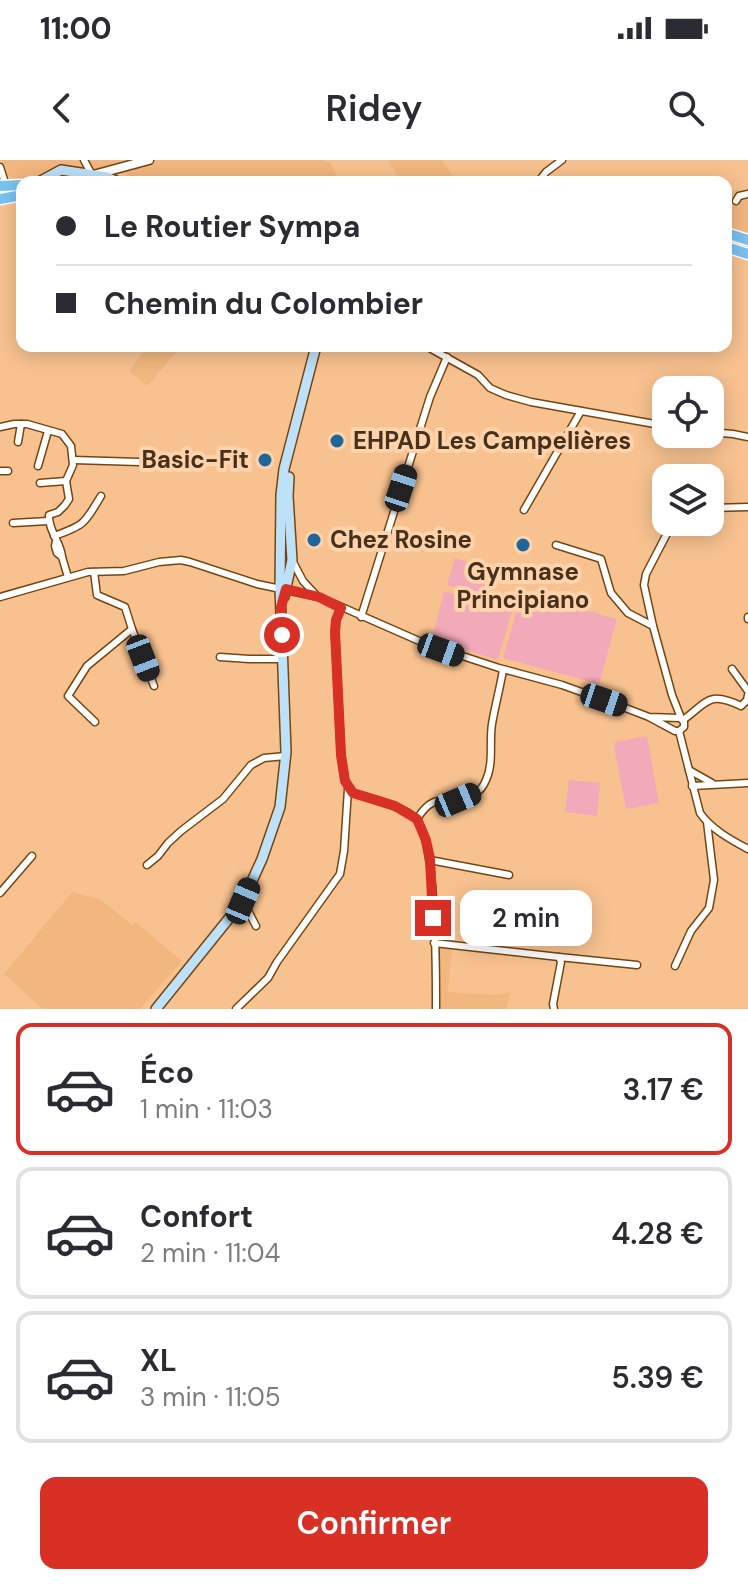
<!DOCTYPE html>
<html lang="fr">
<head>
<meta charset="utf-8">
<style>
	:root { --surface:#fff; --page:#f7f7f7; --text:#2b2b33; --muted:#7c7c81; --line:#e1e1e2; --accent:#d93025 }
	body { margin:0; font-family:"DM Sans",sans-serif; background:var(--page); color:var(--text); height:100vh; display:flex; flex-direction:column; font-size:30px; white-space:nowrap }
	* { box-sizing:border-box; margin:0 }
	p { font-size:26px; color:var(--muted) }
	.icon { flex:none; width:44px; height:44px; fill:none; stroke:currentColor; stroke-width:2; stroke-linecap:round; stroke-linejoin:round }
	.map { position:relative; height:849px; overflow:hidden }
	.side { display:flex; flex-direction:column; background:var(--surface); flex:1 }
	.side>* { flex:none }
	.top-card { position:absolute; left:16px; top:16px; width:716px; height:176px; border-radius:16px; box-shadow:0 4px 20px #0003; display:grid; align-content:center; height:176px; padding:0 40px; background:var(--surface) }
	.controls { position:absolute; left:652px; top:216px; display:grid; gap:16px }
	.controls a { display:grid; place-items:center; width:72px; height:72px; border-radius:16px; background:var(--surface); box-shadow:0 4px 20px #0003; font-size:40px }
	.end { position:absolute; width:36px; height:36px; margin:-18px; border:10px solid #d93025; background:#fff; box-shadow:0 0 0 4px #fff }
	.from { border-radius:50% }
	.bubble { position:absolute; height:56px; border-radius:16px; background:var(--surface); box-shadow:0 4px 20px #0003; font-size:26px; font-weight:600; line-height:56px; text-align:center }
	.car { position:absolute; width:24px; height:48px; margin:-24px -12px; border-radius:10px; box-shadow:0 0 6px 2px #0007; background:linear-gradient(#222 24%,#8ab4d8 0 40%,#222 0 76%,#8ab4d8 0 86%,#222 0) }
	.top-card b { display:flex; align-items:center; gap:28px; height:76px; font-size:30px }
	.top-card b+b { border-top:2px solid var(--line) }
	.top-card i { width:20px; height:20px; background:var(--text) }
	ul { padding:14px 0 0; list-style:none }
	li { display:flex; align-items:center; gap:24px; height:132px; margin:0 16px 12px; padding:0 24px; border:4px solid var(--line); border-radius:16px }
	li div { flex:1 }
	li b { display:block; font-size:30px }
	li em { font-style:normal; font-weight:600 }
	li.selected { border-color:var(--accent) }
	li>.icon { width:72px; height:72px; stroke-width:1.5 }
	.cta { display:flex; gap:16px; margin-top:auto; padding:16px 40px }
	.cta a { flex:1; height:92px; border-radius:16px; background:var(--accent); color:#fff; font-size:32px; font-weight:600; line-height:92px; text-align:center }
	.status { display:flex; justify-content:space-between; align-items:center; height:56px; padding:0 40px; background:var(--surface); direction:ltr }
	.status svg { height:22px; fill:currentColor }
	header { display:flex; justify-content:space-between; align-items:center; height:104px; padding:0 40px; background:var(--surface); font-size:36px; font-weight:600 }
	.map>svg:first-child { display:block }
	.built { fill:#f2b77f }
	.green { fill:#f2a9b9 }
	.lines { fill:none; stroke-linecap:round; stroke-linejoin:round }
	.minor-casing { stroke:#744610; stroke-width:9 }
	.tertiary-casing { stroke:#744610; stroke-width:11 }
	.secondary-casing { stroke:#744610; stroke-width:12 }
	.primary-casing { stroke:#fff; stroke-width:13 }
	.minor { stroke:#fff; stroke-width:6 }
	.tertiary { stroke:#fff; stroke-width:8 }
	.secondary { stroke:#bce1f9; stroke-width:9 }
	.primary { stroke:#79c2f2; stroke-width:10 }
	.route { stroke:#d93025; stroke-width:10 }
	.poi-dot { fill:#1f679b; stroke:#fed2aa; stroke-width:3 }
	.labels { text-anchor:middle; stroke-width:8; stroke-linejoin:round; paint-order:stroke }
	.poi-label { font-size:24px; font-weight:bold; fill:#46311c; stroke:#fed2aa; text-anchor:start }
</style>
</head>
<body>
<div class="status"><b>11:00</b><svg viewBox="0 0 49 12"><path d="M0 12V9h3v3zM5 12V6h3v6zM10 12V3h3v9zM15 12V0h3v12zM26 1h20v11H26zM47 4h2v5h-2z"/></svg></div>
<header><svg class="icon" aria-label="back" viewBox="0 0 24 24"><path d="M15 5l-7 7 7 7"/></svg>Ridey<svg class="icon" aria-label="search" viewBox="0 0 24 24"><circle cx="10" cy="10" r="6"/><path d="M15 15l6 6"/></svg></header>
<div class="map">
<svg width="748" height="849" viewBox="0 0 748 849">
	<rect width="100%" height="100%" fill="#f8c290"/>
	<g class="built">
		<path d="M1,0H322L330,2L340,22H128L124,5L97,12L63,6L33,19L16,20L7,15Z"/>
		<path d="M388,0H442L457,22H402Z"/>
		<path d="M726,30L748,31V75L726,69Z"/>
		<path d="M148,186H182L147,226L129,211Z"/>
		<path d="M72,732L100,739L132,765L135,762L182,801L140,849H43L4,814Z"/>
		<path d="M440,786L452,788L448,832L496,835L511,832L506,849H441Z"/>
	</g>
	<g class="green">
		<path d="M455,398L495,410L488,434L447,425Z"/>
		<path d="M444,431L512,451L498,500L432,480Z"/>
		<path d="M522,433L617,459L599,524L503,498Z"/>
		<path d="M647,576L659,643L626,649L614,586L615,582Z"/>
		<path d="M569,620L600,623L597,656L565,652Z"/>
	</g>
	<g class="lines">
		<defs>
			<g id="minor">
				<path d="M84,0L92,15"/>
				<path d="M0,7L6,26"/>
				<path d="M484,21L497,22"/>
				<path d="M538,22L546,12L562,0"/>
				<path d="M736,41L739,36L748,34"/>
				<path d="M426,186L478,215L490,228L506,235L531,242L666,266"/>
				<path d="M0,267L14,264H27L62,274L71,286L73,305L66,321L69,339L65,345L58,352L49,355C48,371 61,382 62,397"/>
				<path d="M710,272L733,274L748,277"/>
				<path d="M18,282L21,264"/>
				<path d="M74,300L139,302"/>
				<path d="M38,306L48,271"/>
				<path d="M0,311H8"/>
				<path d="M40,323L66,321"/>
				<path d="M710,348L748,347"/>
				<path d="M524,350L581,251"/>
				<path d="M673,362L646,414L644,425L653,466L672,535L681,558"/>
				<path d="M13,363L48,361"/>
				<path d="M54,376C85,365 84,364 101,336"/>
				<path d="M56,381L55,386L57,393L62,397L68,417"/>
				<path d="M556,385L601,399L611,433L628,453L653,466"/>
				<path d="M293,402L303,421L316,435"/>
				<path d="M94,412L97,435L125,447L132,469L87,506L68,536L95,562"/>
				<path d="M0,437L88,412L124,411L159,402L181,400L190,402L257,424L319,437L426,484L499,508L562,525L623,547L649,557L675,571H679L684,567V562L680,558L649,557"/>
				<path d="M341,448L336,460L335,472L341,595L345,621L353,633C371,639 404,646 416,659C437,682 436,814 436,849"/>
				<path d="M361,457L430,237L447,197"/>
				<path d="M748,457V459"/>
				<path d="M132,469L154,526"/>
				<path d="M220,497L249,499H283"/>
				<path d="M732,509L748,531"/>
				<path d="M683,560C707,543 708,530 741,546L747,540L748,535"/>
				<path d="M679,571L700,653C711,669 731,680 748,689"/>
				<path d="M689,610L712,623"/>
				<path d="M692,626L748,623"/>
				<path d="M417,659C436,628 448,648 475,633C480,631 484,625 486,620C494,603 489,582 492,564C495,546 500,528 503,510"/>
				<path d="M430,700L509,715"/>
				<path d="M147,705L158,696L168,683L181,671L223,639L251,605L264,598L286,596"/>
				<path d="M0,733L32,696"/>
				<path d="M243,741L256,766"/>
				<path d="M434,783L559,797L561,802L553,844L554,849"/>
				<path d="M559,797L637,805"/>
				<path d="M675,806L691,771L709,748L714,720L707,662"/>
				<path d="M236,849L268,818L277,802L340,714L344,691L348,629"/>
			</g>
			<path id="tertiary" d="M97,14L149,0"/>
			<g id="secondary">
				<path d="M39,22L61,10L107,17L118,22"/>
				<path d="M284,437L292,400L288,336L289,317"/>
				<path d="M156,849L243,741L262,699L280,647L286,592L280,428L281,335L284,309L316,186"/>
			</g>
			<g id="primary">
				<path d="M0,26L22,25"/>
				<path d="M0,39L22,35"/>
				<path d="M726,73L748,80"/>
				<path d="M726,87L748,94"/>
			</g>
		</defs>
		<use href="#minor" class="minor-casing"/>
		<use href="#tertiary" class="tertiary-casing"/>
		<use href="#secondary" class="secondary-casing"/>
		<use href="#primary" class="primary-casing"/>
		<use href="#minor" class="minor"/>
		<use href="#tertiary" class="tertiary"/>
		<use href="#secondary" class="secondary"/>
		<use href="#primary" class="primary"/>
	</g>
	<g class="lines">
		<path class="route" d="M282,475L281,447L286,429L319,437L341,448L336,460L335,472L341,595L345,621L353,633L395,646L417,659L426,680L430,699L433,758"/>
	</g>
	<g class="poi-dot">
		<circle cx="337" cy="281" r="8"/>
		<circle cx="265" cy="300" r="8"/>
		<circle cx="314" cy="380" r="8"/>
		<circle cx="523" cy="385" r="8"/>
	</g>
	<g class="labels">
		<g class="poi-label">
			<text x="353" y="289">EHPAD Les Campelières</text>
			<text x="249" y="308" text-anchor="end">Basic-Fit</text>
			<text x="330" y="388">Chez Rosine</text>
			<text x="523" y="420" text-anchor="middle">Gymnase<tspan x="523" dy="28">Principiano</tspan></text>
		</g>
	</g>
</svg>
<div class="controls">
<a><svg class="icon" aria-label="locate" viewBox="0 0 24 24"><circle cx="12" cy="12" r="6"/><path d="M12 2v4M12 18v4M2 12h4M18 12h4"/></svg></a>
<a><svg class="icon" aria-label="layers" viewBox="0 0 24 24"><path d="M12 4l9 5-9 5-9-5zM3 14l9 5 9-5"/></svg></a>
</div>
<i class="end from" style="left:282px;top:475px"></i>
<i class="end" style="left:433px;top:758px"></i>
<div class="bubble" style="left:460px;top:730px;width:132px">2 min</div>
<i class="car" style="left:401px;top:328px;rotate:18deg"></i>
<i class="car" style="left:441px;top:490px;rotate:110deg"></i>
<i class="car" style="left:143px;top:498px;rotate:159deg"></i>
<i class="car" style="left:604px;top:540px;rotate:109deg"></i>
<i class="car" style="left:458px;top:640px;rotate:67deg"></i>
<i class="car" style="left:243px;top:741px;rotate:23deg"></i>
<div class="top-card">
<b><i class="from"></i>Le Routier Sympa</b>
<b><i></i>Chemin du Colombier</b>
</div>
</div>
<section class="side">
<ul>
<li class="selected"><svg class="icon" aria-label="car" viewBox="0 0 24 24"><path d="M5 17H2v-5l4-1 3-4h7l3 4 3 1v5h-3M9 17h6M6 11h13"/><circle cx="7" cy="17" r="2"/><circle cx="17" cy="17" r="2"/></svg><div><b>Éco</b><p>1 min · 11:03</p></div><em>3.17 €</em></li>
<li><svg class="icon" aria-label="car" viewBox="0 0 24 24"><path d="M5 17H2v-5l4-1 3-4h7l3 4 3 1v5h-3M9 17h6M6 11h13"/><circle cx="7" cy="17" r="2"/><circle cx="17" cy="17" r="2"/></svg><div><b>Confort</b><p>2 min · 11:04</p></div><em>4.28 €</em></li>
<li><svg class="icon" aria-label="car" viewBox="0 0 24 24"><path d="M5 17H2v-5l4-1 3-4h7l3 4 3 1v5h-3M9 17h6M6 11h13"/><circle cx="7" cy="17" r="2"/><circle cx="17" cy="17" r="2"/></svg><div><b>XL</b><p>3 min · 11:05</p></div><em>5.39 €</em></li>
</ul>
<div class="cta"><a>Confirmer</a></div>
</section>
</body>
</html>
